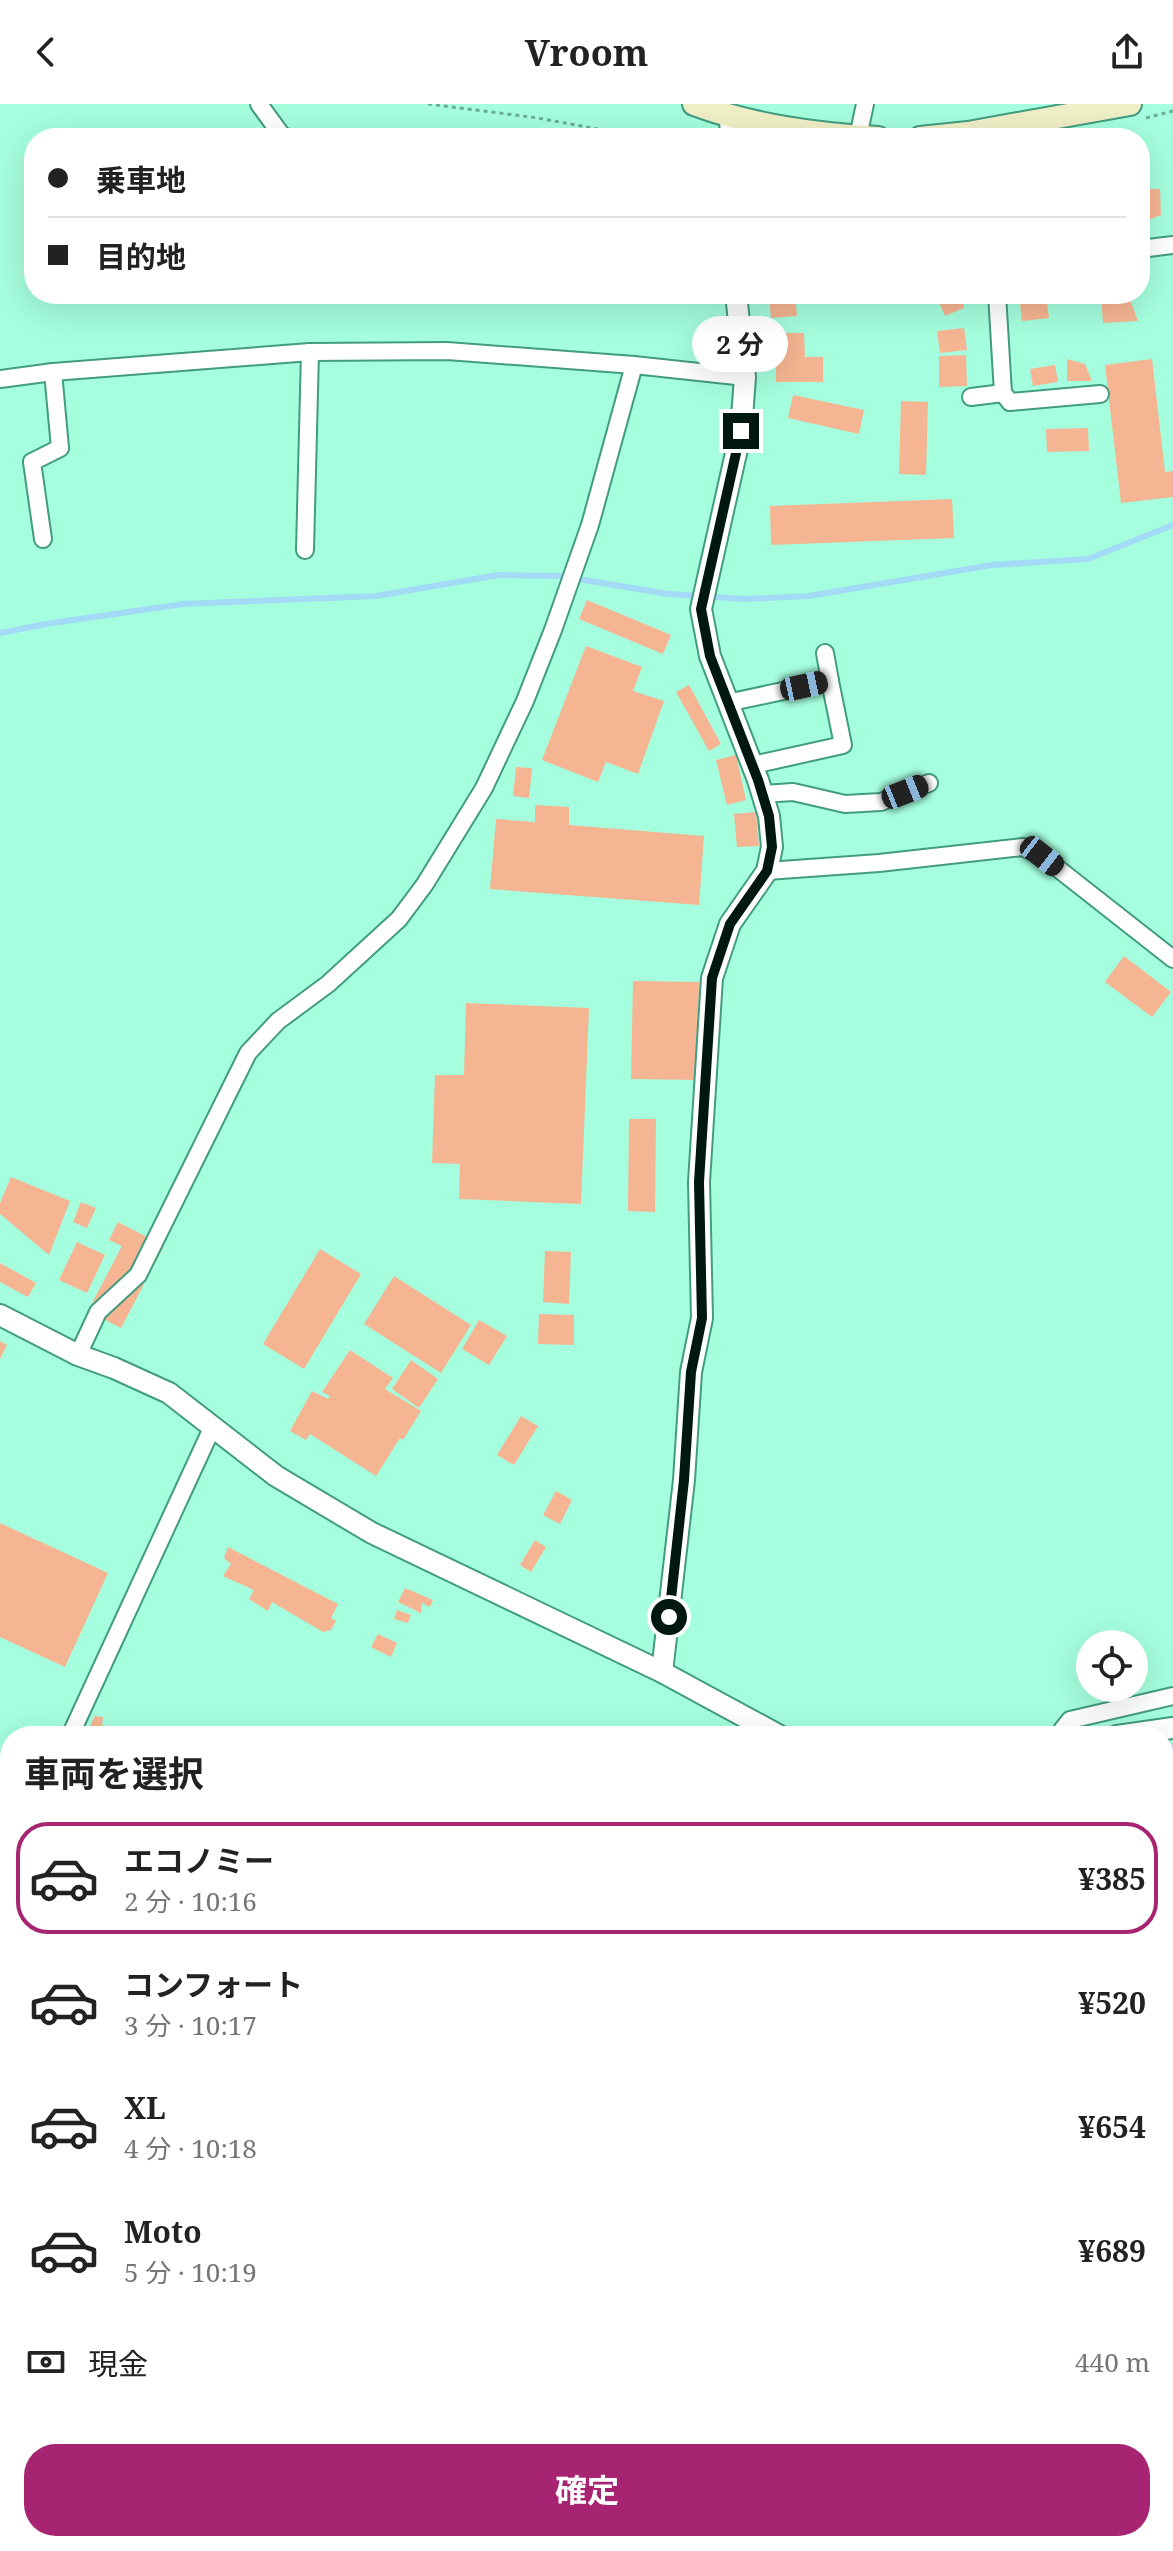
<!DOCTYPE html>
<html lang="ja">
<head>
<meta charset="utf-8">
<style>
	:root { --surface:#fff; --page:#f6f6f6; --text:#222; --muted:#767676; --line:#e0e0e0; --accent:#a62471 }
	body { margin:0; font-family:"Noto Serif","Noto Sans JP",serif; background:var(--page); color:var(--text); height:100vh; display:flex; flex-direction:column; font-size:30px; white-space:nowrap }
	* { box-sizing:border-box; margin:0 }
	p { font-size:26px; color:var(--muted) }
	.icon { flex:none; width:44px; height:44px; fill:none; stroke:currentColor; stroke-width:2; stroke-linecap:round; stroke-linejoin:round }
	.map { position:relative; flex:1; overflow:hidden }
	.details { position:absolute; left:0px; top:1622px; width:1174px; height:826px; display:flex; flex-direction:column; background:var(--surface); border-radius:32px 32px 0 0; box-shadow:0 8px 32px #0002 }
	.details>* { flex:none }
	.hud { position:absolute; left:24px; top:24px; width:1126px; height:176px; border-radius:32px; box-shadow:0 8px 32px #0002; display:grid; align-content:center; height:176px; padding:0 24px; background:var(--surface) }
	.tools { position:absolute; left:1076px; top:1526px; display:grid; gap:16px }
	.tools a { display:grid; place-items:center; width:72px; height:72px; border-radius:50%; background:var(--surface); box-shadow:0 8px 32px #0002; font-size:40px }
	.end { position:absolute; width:36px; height:36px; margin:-18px; border:10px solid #001810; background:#fff; box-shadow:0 0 0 4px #fff }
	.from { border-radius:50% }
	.bubble { position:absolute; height:56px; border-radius:28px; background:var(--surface); box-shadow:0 8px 32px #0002; font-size:26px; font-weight:700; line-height:56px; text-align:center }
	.car { position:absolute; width:24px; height:48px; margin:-24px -12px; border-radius:10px; box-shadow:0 0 6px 2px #0007; background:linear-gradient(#222 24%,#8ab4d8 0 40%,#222 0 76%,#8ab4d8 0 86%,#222 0) }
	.hud b { display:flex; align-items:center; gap:28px; height:76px; font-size:30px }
	.hud b+b { border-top:2px solid var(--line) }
	.hud i { width:20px; height:20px; background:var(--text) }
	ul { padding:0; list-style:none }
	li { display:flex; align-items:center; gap:24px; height:112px; margin:0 16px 12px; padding:0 8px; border:4px solid transparent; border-radius:32px }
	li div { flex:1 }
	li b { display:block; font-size:30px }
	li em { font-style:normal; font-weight:700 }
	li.current { border-color:var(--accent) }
	li>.icon { width:72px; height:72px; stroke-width:1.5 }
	h2 { padding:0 24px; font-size:36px; line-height:96px }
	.pay { display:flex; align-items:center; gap:20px; height:88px; padding:0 24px; font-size:30px }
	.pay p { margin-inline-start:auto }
	.primary-button { display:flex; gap:16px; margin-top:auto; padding:16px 24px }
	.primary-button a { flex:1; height:92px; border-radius:32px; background:var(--accent); color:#fff; font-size:32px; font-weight:700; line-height:92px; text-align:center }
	header { display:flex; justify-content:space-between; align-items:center; height:104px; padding:0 24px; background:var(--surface); font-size:36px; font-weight:700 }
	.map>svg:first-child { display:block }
	.green { fill:#d4d0f8 }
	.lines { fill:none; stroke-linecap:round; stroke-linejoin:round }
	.stream { stroke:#a3daf5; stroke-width:6 }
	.building { fill:#f6b592 }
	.minor-casing { stroke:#429c80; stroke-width:20 }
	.tertiary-casing { stroke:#429c80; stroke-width:24 }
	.secondary-casing { stroke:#429c80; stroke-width:26 }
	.path { stroke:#6bad95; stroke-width:3; stroke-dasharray:4 4; stroke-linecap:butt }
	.minor { stroke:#fff; stroke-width:16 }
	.tertiary { stroke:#fff; stroke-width:20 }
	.secondary { stroke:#efefc7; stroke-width:22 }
	.route { stroke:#001810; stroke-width:10 }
</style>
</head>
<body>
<header><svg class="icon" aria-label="back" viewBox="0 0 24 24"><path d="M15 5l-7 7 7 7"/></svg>Vroom<svg class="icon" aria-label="share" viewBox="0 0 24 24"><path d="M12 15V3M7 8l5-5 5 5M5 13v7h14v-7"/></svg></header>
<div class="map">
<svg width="1173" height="2447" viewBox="0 0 1173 2447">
	<rect width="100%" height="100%" fill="#a5fede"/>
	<path class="green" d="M1173,1641V2040L1164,2044V1642Z"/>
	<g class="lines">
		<path class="stream" d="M0,529L46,520L183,500L376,492L498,471L560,472L668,490L745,495L809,492L992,461L1088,455L1173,421"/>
	</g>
	<g class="building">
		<path d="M1140,85H1160L1161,111L1140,119Z"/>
		<path d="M946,190H963L964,204L945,212L938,196Z"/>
		<path d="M1019,190H1046L1049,214L1022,217Z"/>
		<path d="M1101,190H1128L1138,217L1103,219Z"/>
		<path d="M795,191L797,212L771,214L769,193Z"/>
		<path d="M964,224L967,246L940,249L937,227Z"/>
		<path d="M775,229H804L805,253H823V278H776Z"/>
		<path d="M966,251L967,282L939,283V252Z"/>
		<path d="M1067,255L1085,260L1092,277H1067Z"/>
		<path d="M1152,255L1165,368L1173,367V393L1121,399L1105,261Z"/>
		<path d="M1055,261L1058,278L1033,282L1030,265Z"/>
		<path d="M793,291L864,306L859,330L788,314Z"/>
		<path d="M901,297L928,298L926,371L899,370Z"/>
		<path d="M1088,324L1089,347L1047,348L1046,325Z"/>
		<path d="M952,395L954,434L771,441L770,402Z"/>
		<path d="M587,496L671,531L663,550L579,515Z"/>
		<path d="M586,542L642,563L633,587L664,597L638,670L606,658L598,678L542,656Z"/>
		<path d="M689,581L721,640L709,647L676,588Z"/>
		<path d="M736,651L746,696L727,701L716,656Z"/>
		<path d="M516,663L532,664L529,694L513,692Z"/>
		<path d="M535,701L569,703V721L704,732L699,801L490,785L496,715L535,718Z"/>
		<path d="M756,708L759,742L737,743L734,710Z"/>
		<path d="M1124,852L1171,888L1152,913L1105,878Z"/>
		<path d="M633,877L699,878L697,976L631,975Z"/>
		<path d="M466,899L589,904L581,1100L459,1095L460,1060L432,1059L435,971H464Z"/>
		<path d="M629,1015H656L655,1108L628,1107Z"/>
		<path d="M11,1073L70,1097L49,1151L0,1110V1099Z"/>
		<path d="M81,1098L96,1104L87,1124L73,1118Z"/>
		<path d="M118,1118L164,1142L121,1224L88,1207L122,1142L109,1136Z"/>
		<path d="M77,1138L105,1151L87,1189L59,1176Z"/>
		<path d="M320,1145L361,1170L304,1265L263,1240Z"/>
		<path d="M545,1147L571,1148L569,1200L543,1198Z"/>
		<path d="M0,1159L36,1179L28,1193L0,1178Z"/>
		<path d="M394,1172L471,1221L441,1269L364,1220Z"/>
		<path d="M539,1210L574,1211V1241L538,1240Z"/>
		<path d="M479,1216L507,1232L489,1261L462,1245Z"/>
		<path d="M0,1237L7,1241L0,1255Z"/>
		<path d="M350,1246L393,1274L385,1285L421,1307L403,1336L400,1334L376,1372L310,1330L306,1336L290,1327L312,1287L328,1295L330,1292L322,1288Z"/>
		<path d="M411,1256L438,1275L419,1304L392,1285Z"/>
		<path d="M521,1312L538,1322L514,1361L497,1351Z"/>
		<path d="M556,1387L572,1396L560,1420L543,1411Z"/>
		<path d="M0,1419L108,1469L65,1563L0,1533Z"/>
		<path d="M535,1436L546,1443L531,1468L520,1461Z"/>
		<path d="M228,1443L338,1500L331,1514L336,1517L331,1526L323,1528L272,1498L268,1507L249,1495L254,1486L223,1472L231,1460L224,1454Z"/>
		<path d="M405,1484L433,1496L430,1503L422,1499L421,1509L398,1498Z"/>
		<path d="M397,1506L411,1511L408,1519L394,1515Z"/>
		<path d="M378,1530L397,1539L391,1553L371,1543Z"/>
		<path d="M95,1612L103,1613L102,1621L126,1632H85Z"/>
		<path d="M9,1752L10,1753V1775L0,1770V1753Z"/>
		<path d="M10,1828V1847L4,1848L1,1829Z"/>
		<path d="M4,2148L10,2171L0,2174V2149Z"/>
		<path d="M9,2272L7,2308H10V2347L0,2348V2273Z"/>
	</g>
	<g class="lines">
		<defs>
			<g id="minor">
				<path d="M259,0L283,33L290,34"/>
				<path d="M858,33L865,0"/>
				<path d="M1140,145L1173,141"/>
				<path d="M997,190L1003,289L1010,298L1100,290"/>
				<path d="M0,275L53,268L310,248L447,247L634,261L745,273"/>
				<path d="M971,293L1003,289"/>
				<path d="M43,435L32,358L60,344L53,268"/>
				<path d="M305,446L310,248"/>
				<path d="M727,599L830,577L825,549"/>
				<path d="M753,661L843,641L830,577"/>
				<path d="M762,690L793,688L845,700L881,698L929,679"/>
				<path d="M767,767L879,759L1023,743L1042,752L1173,855"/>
				<path d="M78,1251L98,1208L138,1171L248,949L278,917L328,880L399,815L425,780L484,684L525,597L553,526L590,421L634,261"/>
				<path d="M70,1632L213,1322"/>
				<path d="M1063,1632L1062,1626L1070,1616L1173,1592"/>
				<path d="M0,1743H10"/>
				<path d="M0,2115L10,2113"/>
				<path d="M0,2235L10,2228"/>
				<path d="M0,2356L10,2355"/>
			</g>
			<g id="tertiary">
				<path d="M730,14L731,34"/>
				<path d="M0,1211L78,1251L114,1264L169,1289L276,1372L372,1429L662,1568L780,1632"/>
				<path d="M662,1568L684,1376L691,1268L702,1214L699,1078L712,874L730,820L767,767L772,743L769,712L758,676L710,552L701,505L741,327L745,273L736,190"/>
				<path d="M1117,1632L1173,1624"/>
				<path d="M839,2438L844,2447"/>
			</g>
			<g id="secondary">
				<path d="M694,0C753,22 815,30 878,34"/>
				<path d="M920,34L968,29L1130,0"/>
			</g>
		</defs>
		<use href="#minor" class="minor-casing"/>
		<use href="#tertiary" class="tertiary-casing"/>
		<use href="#secondary" class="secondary-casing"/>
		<g class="path">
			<path d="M428,0L538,14L645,34"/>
			<path d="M1146,14L1173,7"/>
			<path d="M1164,2088L1173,2085"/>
			<path d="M1164,2350L1173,2346"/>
			<path d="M988,2447L999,2438"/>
		</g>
		<use href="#minor" class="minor"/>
		<use href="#tertiary" class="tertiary"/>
		<use href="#secondary" class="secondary"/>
	</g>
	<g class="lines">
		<path class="route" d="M669,1513L684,1376L691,1268L702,1214L699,1078L712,874L730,820L767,767L772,743L769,712L758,676L710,552L701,505L741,327"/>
	</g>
</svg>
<div class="tools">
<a><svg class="icon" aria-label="locate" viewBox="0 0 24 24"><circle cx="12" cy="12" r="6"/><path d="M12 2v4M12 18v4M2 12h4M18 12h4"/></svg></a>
</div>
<i class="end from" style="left:669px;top:1513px"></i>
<i class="end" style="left:741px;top:327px"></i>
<div class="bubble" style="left:692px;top:212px;width:96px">2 分</div>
<i class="car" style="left:804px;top:582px;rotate:78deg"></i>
<i class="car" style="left:905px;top:688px;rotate:68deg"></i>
<i class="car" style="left:1042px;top:752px;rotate:128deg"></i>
<div class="hud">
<b><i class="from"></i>乗車地</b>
<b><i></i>目的地</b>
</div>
<section class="details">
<h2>車両を選択</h2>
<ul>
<li class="current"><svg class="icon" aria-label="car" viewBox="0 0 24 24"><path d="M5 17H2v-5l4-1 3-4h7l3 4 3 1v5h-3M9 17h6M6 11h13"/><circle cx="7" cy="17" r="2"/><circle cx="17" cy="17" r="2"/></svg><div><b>エコノミー</b><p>2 分 · 10:16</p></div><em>¥385</em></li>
<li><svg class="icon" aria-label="car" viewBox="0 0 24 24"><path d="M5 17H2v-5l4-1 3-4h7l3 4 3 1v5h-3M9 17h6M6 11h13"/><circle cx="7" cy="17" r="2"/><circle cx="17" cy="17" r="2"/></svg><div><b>コンフォート</b><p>3 分 · 10:17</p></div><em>¥520</em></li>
<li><svg class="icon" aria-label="car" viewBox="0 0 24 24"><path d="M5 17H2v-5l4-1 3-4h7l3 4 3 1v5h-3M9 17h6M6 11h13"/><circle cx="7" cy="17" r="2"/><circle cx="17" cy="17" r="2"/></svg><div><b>XL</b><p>4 分 · 10:18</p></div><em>¥654</em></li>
<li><svg class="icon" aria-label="car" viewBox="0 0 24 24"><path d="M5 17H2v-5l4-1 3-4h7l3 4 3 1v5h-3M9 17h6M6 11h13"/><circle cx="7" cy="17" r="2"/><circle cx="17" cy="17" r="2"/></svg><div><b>Moto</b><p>5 分 · 10:19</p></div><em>¥689</em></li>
</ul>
<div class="pay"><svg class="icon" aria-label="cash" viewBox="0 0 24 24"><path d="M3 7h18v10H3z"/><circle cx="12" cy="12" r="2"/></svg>現金<p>440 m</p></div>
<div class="primary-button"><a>確定</a></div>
</section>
</div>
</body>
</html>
